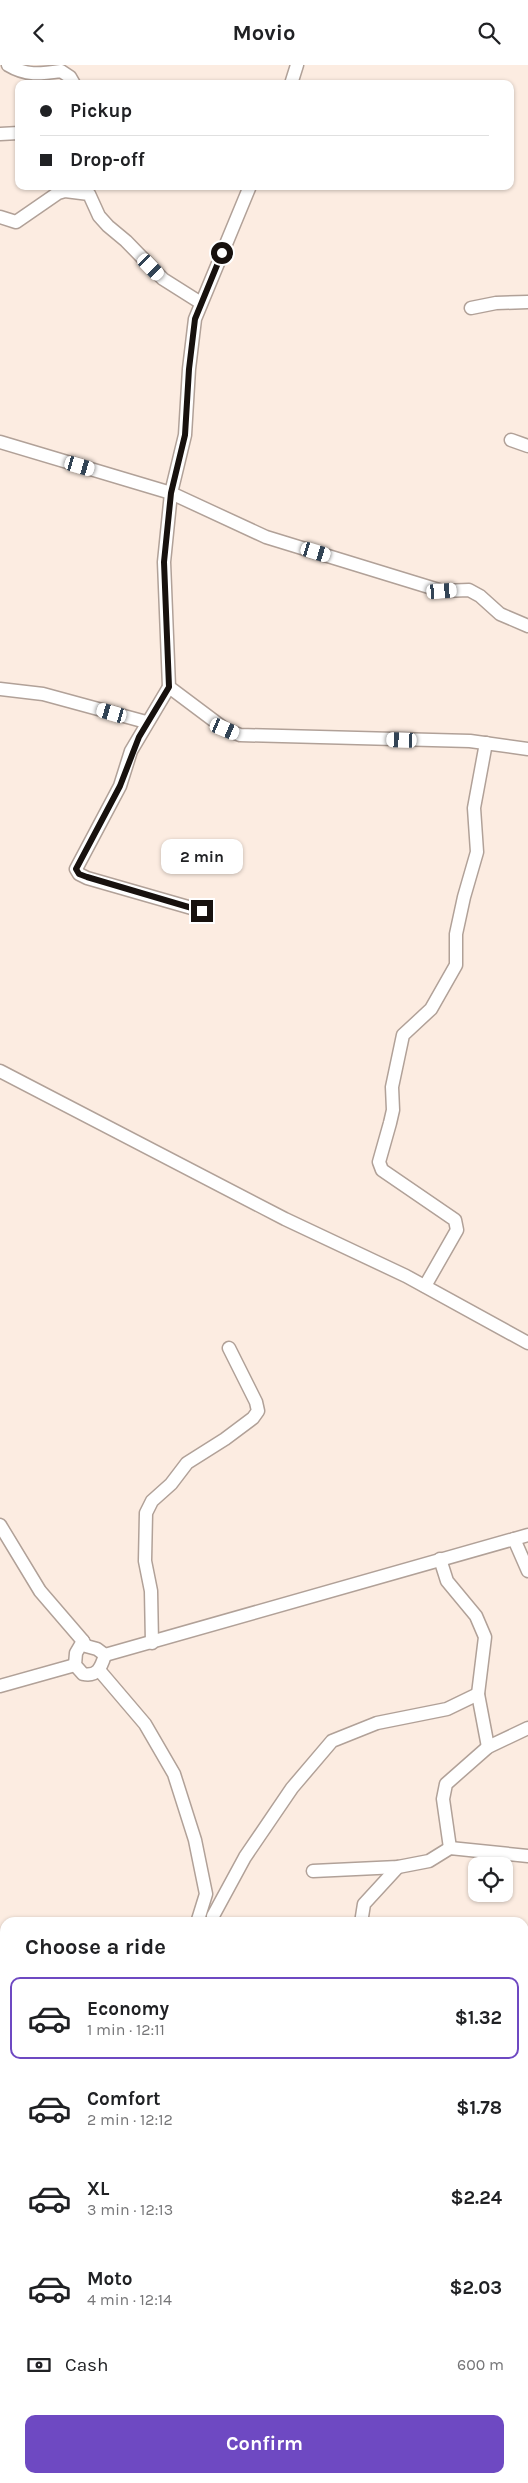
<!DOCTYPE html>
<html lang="en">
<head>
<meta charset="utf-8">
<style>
	:root { --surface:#fff; --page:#f6f6f6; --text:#202124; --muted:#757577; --line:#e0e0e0; --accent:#6e49c2 }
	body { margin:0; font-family:Karla,sans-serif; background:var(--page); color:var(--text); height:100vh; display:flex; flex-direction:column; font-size:19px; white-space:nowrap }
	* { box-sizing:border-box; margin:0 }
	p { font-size:16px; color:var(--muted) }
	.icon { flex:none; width:28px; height:28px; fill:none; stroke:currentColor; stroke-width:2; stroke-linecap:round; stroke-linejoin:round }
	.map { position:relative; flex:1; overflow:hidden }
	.panel { position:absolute; left:0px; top:1852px; width:529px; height:566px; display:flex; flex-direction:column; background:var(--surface); border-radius:15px 15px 0 0; box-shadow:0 1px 4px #0004 }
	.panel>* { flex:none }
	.hud { position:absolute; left:15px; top:15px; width:499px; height:110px; border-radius:10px; box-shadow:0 1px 4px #0004; display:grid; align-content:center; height:110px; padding:0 25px; background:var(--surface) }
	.fabs { position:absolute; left:468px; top:1792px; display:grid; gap:10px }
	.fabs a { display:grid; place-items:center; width:45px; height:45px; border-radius:10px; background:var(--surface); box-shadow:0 1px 4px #0004; font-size:25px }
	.end { position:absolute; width:22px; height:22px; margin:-11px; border:6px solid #17110e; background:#fff; box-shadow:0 0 0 2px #fff }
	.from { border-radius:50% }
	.bubble { position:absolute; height:35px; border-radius:10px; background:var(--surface); box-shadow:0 1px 4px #0004; font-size:16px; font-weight:700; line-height:35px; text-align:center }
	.car { position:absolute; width:15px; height:30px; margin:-15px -8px; border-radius:6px; box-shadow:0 0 4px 1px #0007; background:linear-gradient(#fff 24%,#345 0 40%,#fff 0 76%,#345 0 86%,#fff 0) }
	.hud b { display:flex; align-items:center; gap:18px; height:48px; font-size:19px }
	.hud b+b { border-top:1px solid var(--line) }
	.hud i { width:12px; height:12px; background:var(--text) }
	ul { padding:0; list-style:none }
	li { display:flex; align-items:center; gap:15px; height:82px; margin:0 10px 8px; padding:0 15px; border:2px solid transparent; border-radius:10px }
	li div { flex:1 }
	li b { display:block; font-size:19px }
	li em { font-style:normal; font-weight:700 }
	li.on { border-color:var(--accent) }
	li>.icon { width:45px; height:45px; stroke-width:1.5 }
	h2 { padding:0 25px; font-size:22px; line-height:60px }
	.pay { display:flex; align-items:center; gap:12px; height:55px; padding:0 25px; font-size:19px }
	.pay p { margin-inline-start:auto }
	.cta { display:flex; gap:10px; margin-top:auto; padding:10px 25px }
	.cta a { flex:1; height:58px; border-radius:10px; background:var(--accent); color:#fff; font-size:20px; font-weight:700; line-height:58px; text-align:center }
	header { display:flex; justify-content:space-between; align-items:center; height:65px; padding:0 25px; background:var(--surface); font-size:22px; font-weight:700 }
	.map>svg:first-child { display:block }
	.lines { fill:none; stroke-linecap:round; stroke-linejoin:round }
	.minor-casing { stroke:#b1a198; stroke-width:15 }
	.minor { stroke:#fff; stroke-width:12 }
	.route { stroke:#17110e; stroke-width:6 }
</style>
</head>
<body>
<header><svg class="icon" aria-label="back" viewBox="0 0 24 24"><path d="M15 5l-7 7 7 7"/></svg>Movio<svg class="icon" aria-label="search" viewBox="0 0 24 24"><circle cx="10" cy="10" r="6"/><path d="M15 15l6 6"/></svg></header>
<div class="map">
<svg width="528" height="2418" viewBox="0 0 528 2418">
	<rect width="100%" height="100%" fill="#fcece1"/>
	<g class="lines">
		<defs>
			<g id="minor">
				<path d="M8,0C26,11 40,9 61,6L70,12L74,19"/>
				<path d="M291,19L297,0"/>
				<path d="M0,69L19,68"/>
				<path d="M250,121L195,254L189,304L185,370L171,428L164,497L169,622L225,664L240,670L470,676L528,684"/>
				<path d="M0,152L16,157L58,128L65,126L89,129L99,151L108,161L126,176L163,214L201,238"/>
				<path d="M471,243L496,238L528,237"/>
				<path d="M511,375L528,381"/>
				<path d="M0,377L171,428L266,472L442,526L469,525L480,531L500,549L528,561"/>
				<path d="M169,622L131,686L120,721L76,804L79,809L87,813L202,846"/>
				<path d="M0,624L43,629L146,657"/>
				<path d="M0,1006L285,1154L406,1211L528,1278"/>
				<path d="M425,1221L457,1165L455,1155L382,1105L379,1097L390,1058L393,1045L392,1022L403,970L431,944L456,900V869L464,832L477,787L474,743L486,678"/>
				<path d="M0,1460L40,1526L83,1576"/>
				<path d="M514,1474L528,1506"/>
				<path d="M440,1494L447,1516L476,1551L485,1572L478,1629L488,1682"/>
				<path d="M83,1576L86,1581L97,1584L105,1590C101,1603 97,1612 83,1609L75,1600L76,1588Z"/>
				<path d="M152,1578L151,1526L145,1496L146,1448L152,1436L171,1419L187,1398L225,1374L253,1353L258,1346L256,1337L229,1283"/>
				<path d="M105,1590L528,1470"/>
				<path d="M99,1605L145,1659L174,1709L195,1775L206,1829L197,1858"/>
				<path d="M0,1621L75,1600"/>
				<path d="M450,1783L443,1734L446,1719L488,1682L528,1663"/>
				<path d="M313,1806L398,1802L429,1796L450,1783L528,1791"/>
				<path d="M213,1851L245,1792L292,1723L332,1676L377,1658L447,1644L478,1629"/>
				<path d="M361,1858L364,1839L398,1802"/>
				<path d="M524,1902H528"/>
				<path d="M524,2030L528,2028"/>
				<path d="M0,2176L5,2168"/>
				<path d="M524,2298L528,2293"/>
				<path d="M0,2333L5,2342"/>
				<path d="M524,2343L528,2347"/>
				<path d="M42,2414L44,2418"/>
				<path d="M177,2414L179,2418"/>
				<path d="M413,2414L415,2418"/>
				<path d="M199,2418L208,2414"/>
			</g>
		</defs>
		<use href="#minor" class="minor-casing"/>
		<use href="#minor" class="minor"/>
	</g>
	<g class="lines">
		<path class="route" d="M202,846L87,812L79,809L76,804L120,721L139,672L169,622L164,497L171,428L185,370L189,304L195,254L222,188"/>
	</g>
</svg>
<div class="fabs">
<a><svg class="icon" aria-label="locate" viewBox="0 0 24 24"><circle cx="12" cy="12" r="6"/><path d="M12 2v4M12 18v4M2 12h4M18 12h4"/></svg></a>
</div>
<i class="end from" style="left:222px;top:188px"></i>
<i class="end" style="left:202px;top:846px"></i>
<div class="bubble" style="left:161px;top:774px;width:82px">2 min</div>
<i class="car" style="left:151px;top:202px;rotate:136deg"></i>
<i class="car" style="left:80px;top:401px;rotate:106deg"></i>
<i class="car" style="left:316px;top:487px;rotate:107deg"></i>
<i class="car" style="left:442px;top:526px;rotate:86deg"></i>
<i class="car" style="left:112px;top:648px;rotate:286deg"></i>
<i class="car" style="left:225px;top:664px;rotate:113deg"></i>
<i class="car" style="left:402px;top:675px;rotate:272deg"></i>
<div class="hud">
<b><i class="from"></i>Pickup</b>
<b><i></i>Drop-off</b>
</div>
<section class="panel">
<h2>Choose a ride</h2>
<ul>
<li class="on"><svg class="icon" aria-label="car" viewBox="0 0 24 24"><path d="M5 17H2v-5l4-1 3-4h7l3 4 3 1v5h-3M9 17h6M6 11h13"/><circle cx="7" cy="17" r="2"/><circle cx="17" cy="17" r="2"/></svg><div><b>Economy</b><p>1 min · 12:11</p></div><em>$1.32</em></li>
<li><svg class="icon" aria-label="car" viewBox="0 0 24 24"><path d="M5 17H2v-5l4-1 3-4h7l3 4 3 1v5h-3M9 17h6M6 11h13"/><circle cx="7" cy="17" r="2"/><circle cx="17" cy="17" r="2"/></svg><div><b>Comfort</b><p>2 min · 12:12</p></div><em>$1.78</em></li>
<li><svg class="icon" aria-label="car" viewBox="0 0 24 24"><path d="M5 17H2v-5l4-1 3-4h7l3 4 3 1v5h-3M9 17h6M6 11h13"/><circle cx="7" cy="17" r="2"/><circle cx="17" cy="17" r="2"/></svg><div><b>XL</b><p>3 min · 12:13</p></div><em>$2.24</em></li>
<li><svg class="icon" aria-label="car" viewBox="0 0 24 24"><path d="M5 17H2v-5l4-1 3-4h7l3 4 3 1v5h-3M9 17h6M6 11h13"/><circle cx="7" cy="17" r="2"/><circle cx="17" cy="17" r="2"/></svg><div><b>Moto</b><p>4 min · 12:14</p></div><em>$2.03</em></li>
</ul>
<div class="pay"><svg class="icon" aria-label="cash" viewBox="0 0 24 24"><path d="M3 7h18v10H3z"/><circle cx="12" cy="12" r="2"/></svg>Cash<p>600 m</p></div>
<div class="cta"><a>Confirm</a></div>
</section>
</div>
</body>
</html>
